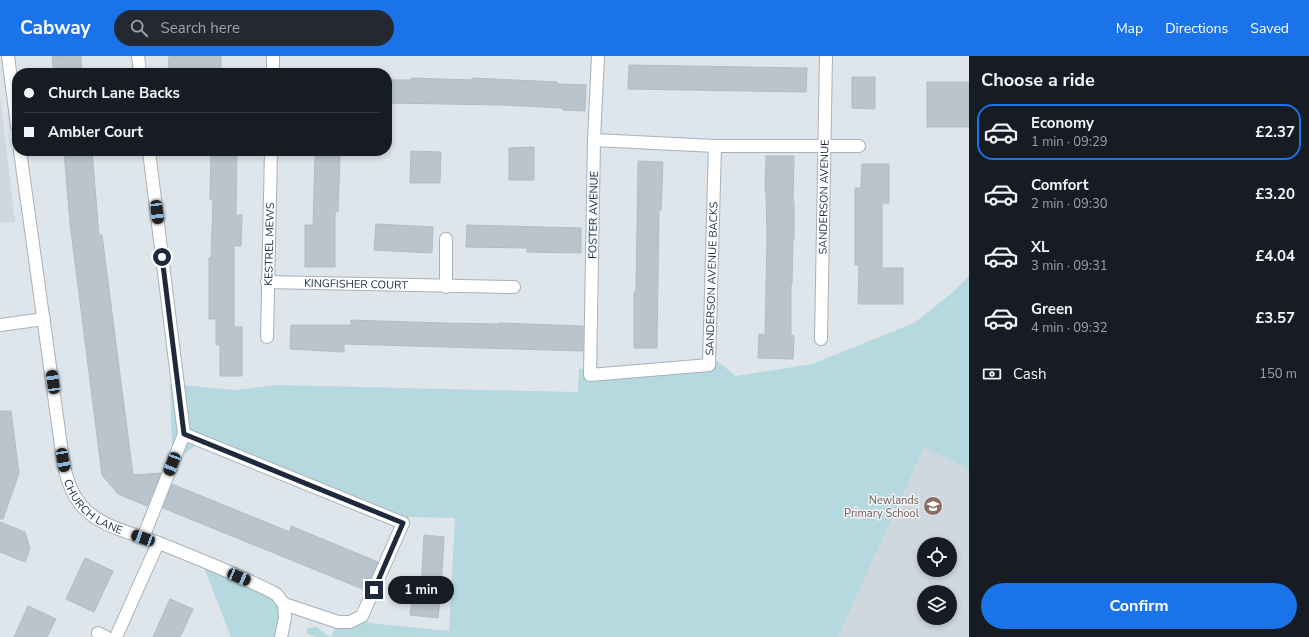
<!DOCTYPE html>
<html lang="en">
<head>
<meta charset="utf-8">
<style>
	:root { --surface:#171b24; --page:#242831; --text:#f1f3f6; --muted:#9ea1a6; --line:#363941; --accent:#1a73e8 }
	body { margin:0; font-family:"Nunito Sans",sans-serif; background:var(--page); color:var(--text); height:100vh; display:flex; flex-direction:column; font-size:15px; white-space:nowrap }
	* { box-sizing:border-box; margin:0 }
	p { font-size:13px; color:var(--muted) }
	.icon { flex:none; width:22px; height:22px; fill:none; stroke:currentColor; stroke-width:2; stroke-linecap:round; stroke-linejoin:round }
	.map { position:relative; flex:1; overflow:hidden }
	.details { display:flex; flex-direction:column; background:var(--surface); width:340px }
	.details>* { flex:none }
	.hud { position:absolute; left:12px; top:12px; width:380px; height:88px; border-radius:16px; box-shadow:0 2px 6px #0003; display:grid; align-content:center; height:88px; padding:0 12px; background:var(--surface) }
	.controls { position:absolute; left:917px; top:481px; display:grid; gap:8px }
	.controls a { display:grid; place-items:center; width:40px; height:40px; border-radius:50%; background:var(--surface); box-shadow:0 2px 6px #0003; font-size:20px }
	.end { position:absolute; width:18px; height:18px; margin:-9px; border:5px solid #1e2a3c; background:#fff; box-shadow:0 0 0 2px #fff }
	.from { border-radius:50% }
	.bubble { position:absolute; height:28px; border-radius:14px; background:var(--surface); box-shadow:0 2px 6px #0003; font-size:13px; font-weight:700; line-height:28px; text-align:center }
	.car { position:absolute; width:12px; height:24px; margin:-12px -6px; border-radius:5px; box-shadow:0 0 3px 1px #0007; background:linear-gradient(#222 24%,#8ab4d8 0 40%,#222 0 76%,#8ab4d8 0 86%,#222 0) }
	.hud b { display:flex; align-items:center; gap:14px; height:38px; font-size:15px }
	.hud b+b { border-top:1px solid var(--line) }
	.hud i { width:10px; height:10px; background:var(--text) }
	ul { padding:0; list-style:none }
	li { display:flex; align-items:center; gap:12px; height:56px; margin:0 8px 6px; padding:0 4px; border:2px solid transparent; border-radius:16px }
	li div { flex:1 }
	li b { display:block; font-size:15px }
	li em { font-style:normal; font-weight:700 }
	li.current { border-color:var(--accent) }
	li>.icon { width:36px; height:36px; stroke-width:1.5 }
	h2 { padding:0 12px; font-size:18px; line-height:48px }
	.pay { display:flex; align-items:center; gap:10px; height:44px; padding:0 12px; font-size:15px }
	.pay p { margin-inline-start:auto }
	.action { display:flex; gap:8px; margin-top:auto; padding:8px 12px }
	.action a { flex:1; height:46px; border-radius:24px; background:var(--accent); color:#fff; font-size:16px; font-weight:700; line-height:46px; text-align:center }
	header { display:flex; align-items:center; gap:24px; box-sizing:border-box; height:56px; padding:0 20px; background:var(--accent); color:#fff }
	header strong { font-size:19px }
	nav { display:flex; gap:22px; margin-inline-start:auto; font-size:14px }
	.search { width:280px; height:36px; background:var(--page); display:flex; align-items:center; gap:10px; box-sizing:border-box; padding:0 14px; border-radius:22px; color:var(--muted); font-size:15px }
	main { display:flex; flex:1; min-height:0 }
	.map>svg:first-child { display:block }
	.built { fill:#cfd8df; fill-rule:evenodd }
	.green { fill:#b5d9df }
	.building { fill:#bac4cc; stroke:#b0bcc5 }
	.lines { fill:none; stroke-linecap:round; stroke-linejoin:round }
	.minor-casing { stroke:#a8b1ba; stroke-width:14 }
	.minor { stroke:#fff; stroke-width:12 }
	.route { stroke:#1e2a3c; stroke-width:5 }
	.labels { text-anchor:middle; stroke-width:3; stroke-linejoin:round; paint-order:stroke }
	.street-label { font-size:11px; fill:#1e2a3c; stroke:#eff4f8 }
	.education-label { font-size:11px; fill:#785e54; stroke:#eff4f8; text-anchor:end }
</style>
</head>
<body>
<header>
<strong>Cabway</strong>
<div class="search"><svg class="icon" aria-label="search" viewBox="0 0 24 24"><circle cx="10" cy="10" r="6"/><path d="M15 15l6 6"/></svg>Search here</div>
<nav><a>Map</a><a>Directions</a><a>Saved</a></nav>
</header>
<main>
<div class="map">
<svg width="969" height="581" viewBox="0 0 969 581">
	<rect width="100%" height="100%" fill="#dee6eb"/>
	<g class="built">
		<path d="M0,38L15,166L0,167Z"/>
		<path d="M924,390L969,413V581H838ZM924,488H950V514H924ZM924,536H950V562H924Z"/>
	</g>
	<g class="green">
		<path d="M969,220V413L924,391L838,581H316L306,577L308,572L317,571L327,579L331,581L338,566L362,560L369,567L449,575L455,462L409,461L403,467L200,385L184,399L172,395L170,328L237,334L275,329L578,336L579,313L717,305L736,320L812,308L914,267L952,237Z"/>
		<path d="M201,504L284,548L281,581H231Z"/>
	</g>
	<g class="building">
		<path d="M67,0H81L82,17H54L52,1Z"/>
		<path d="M169,0H221V17H168Z"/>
		<path d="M629,9L807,12L806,36L628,33Z"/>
		<path d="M852,21H875V53L852,52Z"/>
		<path d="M411,22L472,24V22L494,23L557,26V28L586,29L585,55L563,54V52L503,49L387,47V24H411Z"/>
		<rect x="927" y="26" width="42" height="45"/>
		<path d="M534,91V124H509V92Z"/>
		<path d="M64,95H92L99,179H102L133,419L161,417L147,450L118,438L102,419L70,167Z"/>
		<path d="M211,95H237L236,159H242L241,190H234V271H242V320H220V289H216V263H209V202H211L213,144H210Z"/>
		<path d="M411,95L441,96L440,127H410Z"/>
		<path d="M315,100H340L338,156L335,155V211H305V169H313Z"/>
		<path d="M766,100H794L793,146H794V183H793L792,228H791V279L794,280L793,303L758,302L759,278L765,279L767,183L766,135H765Z"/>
		<path d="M638,105L663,106L661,154H659L657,292H634V236H636Z"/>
		<path d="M862,108H889V147H882V212H903V248H858L859,209H855V132H861Z"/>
		<path d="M376,168L433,171L432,197L374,194Z"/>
		<path d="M467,169L581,172V197L527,196V192L466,191Z"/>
		<path d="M351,264L442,267L499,268V267L583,270V295L344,288V296L290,293L291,269H351Z"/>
		<path d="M0,355H11L19,417L3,463H0Z"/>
		<path d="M172,428L290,476L291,470L378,506L365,534L163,452Z"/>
		<path d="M0,466L25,476L30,492L25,506L0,496Z"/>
		<path d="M424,479L444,481L441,535L438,562L410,559L414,532L421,533Z"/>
		<path d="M85,502L113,515L94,556L66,543Z"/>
		<path d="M170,543L193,553L180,581H153Z"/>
		<path d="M28,550L56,563L47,581H14Z"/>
	</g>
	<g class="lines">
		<defs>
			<g id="minor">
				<path d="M8,0L17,70"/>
				<path d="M138,0L140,17"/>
				<path id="s1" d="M598,0L594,84L590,319L709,309L715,90"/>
				<path d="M273,17V0"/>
				<path d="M594,84L715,90H859"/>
				<path id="s2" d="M20,95L63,404C66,421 70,435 81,449C99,471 133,477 159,487C198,503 238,518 276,538L284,548L285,562L281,581"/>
				<path d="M149,95L184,378L403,467L362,560L350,566H338L284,548"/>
				<path id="s3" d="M267,226L514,231"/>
				<path d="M446,231V183"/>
				<path d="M0,269L44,263"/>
				<path id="s4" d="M267,281L271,95"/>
				<path id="s5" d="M821,283L826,0"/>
				<path d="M143,482L184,378"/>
				<path d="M98,577L106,581"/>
				<path d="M116,581L158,487"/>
			</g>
		</defs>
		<use href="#minor" class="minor-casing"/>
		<use href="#minor" class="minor"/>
	</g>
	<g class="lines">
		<path class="route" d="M162,201L184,378L403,467L374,534"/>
	</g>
	<defs>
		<symbol id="school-disc" viewBox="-11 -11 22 22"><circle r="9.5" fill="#8d6e63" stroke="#eff4f8"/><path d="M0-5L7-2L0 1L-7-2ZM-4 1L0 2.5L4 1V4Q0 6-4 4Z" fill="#fff"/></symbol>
	</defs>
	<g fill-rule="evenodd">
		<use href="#school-disc" x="922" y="439" width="22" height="22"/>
	</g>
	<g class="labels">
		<g class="street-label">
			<text dy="4" stroke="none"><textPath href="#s5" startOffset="142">SANDERSON AVENUE</textPath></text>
			<text transform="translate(593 159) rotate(-89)" y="4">FOSTER AVENUE</text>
			<text dy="4" stroke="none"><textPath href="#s4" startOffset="93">KESTREL MEWS</textPath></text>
			<text dy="4" stroke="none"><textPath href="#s1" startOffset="525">SANDERSON AVENUE BACKS</textPath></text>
			<text dy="4" stroke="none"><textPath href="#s3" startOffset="89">KINGFISHER COURT</textPath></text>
			<text dy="4" stroke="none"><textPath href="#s2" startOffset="371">CHURCH LANE</textPath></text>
		</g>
		<g class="education-label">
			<text x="919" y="448">Newlands<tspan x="919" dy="13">Primary School</tspan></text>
		</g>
	</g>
</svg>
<div class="controls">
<a><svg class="icon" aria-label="locate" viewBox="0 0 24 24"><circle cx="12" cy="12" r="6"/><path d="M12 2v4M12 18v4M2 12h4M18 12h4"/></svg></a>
<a><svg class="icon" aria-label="layers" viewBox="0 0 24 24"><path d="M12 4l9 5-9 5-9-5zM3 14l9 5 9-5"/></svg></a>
</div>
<i class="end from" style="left:162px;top:201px"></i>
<i class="end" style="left:374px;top:534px"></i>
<div class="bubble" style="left:388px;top:520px;width:66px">1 min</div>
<i class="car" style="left:157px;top:156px;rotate:173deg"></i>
<i class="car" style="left:53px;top:326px;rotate:352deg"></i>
<i class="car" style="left:63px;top:404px;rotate:170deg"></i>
<i class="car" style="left:172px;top:408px;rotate:201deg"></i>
<i class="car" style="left:143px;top:482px;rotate:290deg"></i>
<i class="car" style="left:239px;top:521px;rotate:113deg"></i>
<div class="hud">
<b><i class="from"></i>Church Lane Backs</b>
<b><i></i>Ambler Court</b>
</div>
</div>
<section class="details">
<h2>Choose a ride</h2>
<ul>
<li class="current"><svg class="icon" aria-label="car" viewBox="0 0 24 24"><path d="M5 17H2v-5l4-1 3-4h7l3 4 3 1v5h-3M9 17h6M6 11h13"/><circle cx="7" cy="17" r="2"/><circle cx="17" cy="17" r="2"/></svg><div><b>Economy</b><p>1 min · 09:29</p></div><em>£2.37</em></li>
<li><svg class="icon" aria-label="car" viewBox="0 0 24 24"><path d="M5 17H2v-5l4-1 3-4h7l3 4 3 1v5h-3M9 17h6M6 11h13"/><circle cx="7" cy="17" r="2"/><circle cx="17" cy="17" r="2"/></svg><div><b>Comfort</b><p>2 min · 09:30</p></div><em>£3.20</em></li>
<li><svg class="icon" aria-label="car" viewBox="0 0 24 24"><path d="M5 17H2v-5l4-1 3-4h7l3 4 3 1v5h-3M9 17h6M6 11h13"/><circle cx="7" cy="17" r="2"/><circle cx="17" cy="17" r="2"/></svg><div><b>XL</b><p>3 min · 09:31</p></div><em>£4.04</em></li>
<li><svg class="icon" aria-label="car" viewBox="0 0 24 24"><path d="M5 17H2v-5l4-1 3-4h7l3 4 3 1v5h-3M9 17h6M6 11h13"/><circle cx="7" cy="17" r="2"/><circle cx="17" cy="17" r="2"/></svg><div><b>Green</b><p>4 min · 09:32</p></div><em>£3.57</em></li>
</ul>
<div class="pay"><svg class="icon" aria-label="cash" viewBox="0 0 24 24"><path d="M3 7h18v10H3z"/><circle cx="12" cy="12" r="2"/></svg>Cash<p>150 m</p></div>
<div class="action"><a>Confirm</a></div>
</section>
</main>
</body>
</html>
